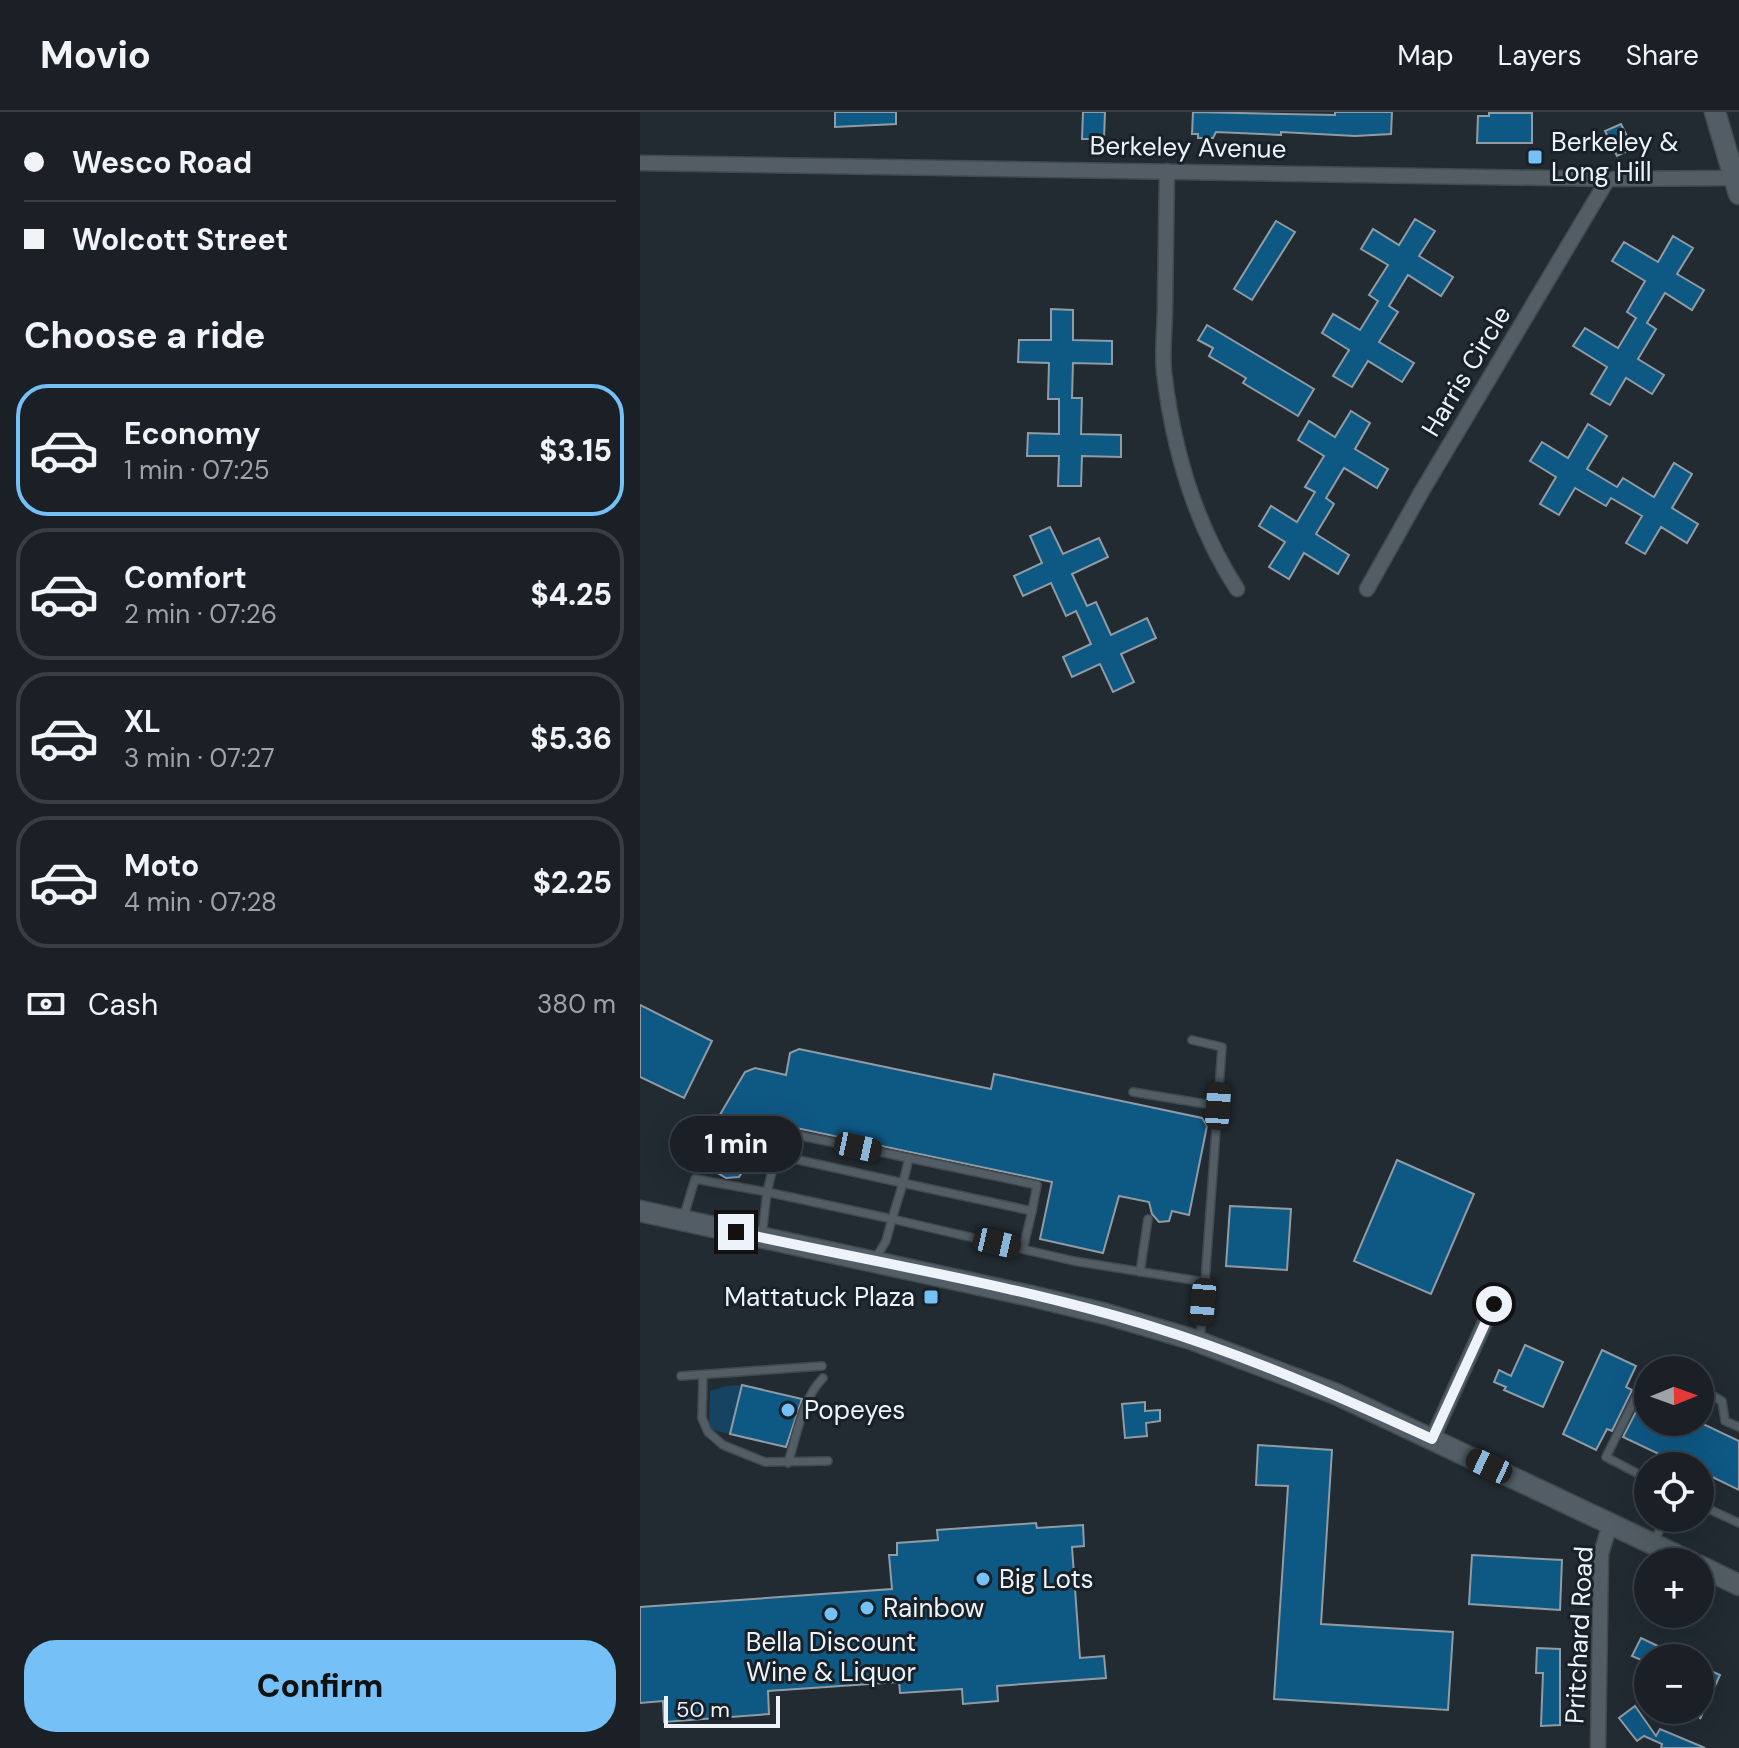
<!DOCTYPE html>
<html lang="en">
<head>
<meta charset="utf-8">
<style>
	:root { --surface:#1a2026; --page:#23282e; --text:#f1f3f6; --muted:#9fa3a7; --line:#383e43; --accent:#75c0f6 }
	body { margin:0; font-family:"DM Sans",sans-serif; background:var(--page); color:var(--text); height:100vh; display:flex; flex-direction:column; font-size:30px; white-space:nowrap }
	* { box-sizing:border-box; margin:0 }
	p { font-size:26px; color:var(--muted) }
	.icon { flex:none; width:44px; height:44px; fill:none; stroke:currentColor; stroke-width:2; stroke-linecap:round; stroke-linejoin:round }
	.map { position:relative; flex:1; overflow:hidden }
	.side { display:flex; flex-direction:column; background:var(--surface); width:640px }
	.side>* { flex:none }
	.banner { display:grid; align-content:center; height:176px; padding:0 24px; background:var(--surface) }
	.needle { width:52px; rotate:89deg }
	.controls { position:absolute; left:994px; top:1244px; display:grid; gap:16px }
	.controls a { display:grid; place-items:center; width:80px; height:80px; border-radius:50%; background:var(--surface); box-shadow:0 8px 32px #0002,0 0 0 2px var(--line); font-size:40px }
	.scale { position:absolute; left:24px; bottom:20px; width:116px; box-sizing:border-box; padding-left:8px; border:4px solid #edf3f8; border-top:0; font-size:22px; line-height:28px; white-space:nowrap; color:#edf3f8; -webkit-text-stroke:6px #182128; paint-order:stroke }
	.end { position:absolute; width:36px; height:36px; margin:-18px; border:10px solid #edf3f8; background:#111; box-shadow:0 0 0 4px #111 }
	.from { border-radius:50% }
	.bubble { position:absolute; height:56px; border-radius:28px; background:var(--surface); box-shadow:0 8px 32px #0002,0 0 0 2px var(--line); font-size:26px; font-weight:800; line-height:56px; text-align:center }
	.car { position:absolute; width:24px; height:48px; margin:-24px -12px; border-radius:10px; box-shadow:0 0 6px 2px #0007; background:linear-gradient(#222 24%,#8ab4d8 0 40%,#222 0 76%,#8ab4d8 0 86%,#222 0) }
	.banner b { display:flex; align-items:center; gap:28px; height:76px; font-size:30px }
	.banner b+b { border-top:2px solid var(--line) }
	.banner i { width:20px; height:20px; background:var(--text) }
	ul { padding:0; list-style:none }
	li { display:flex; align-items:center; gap:24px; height:132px; margin:0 16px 12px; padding:0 8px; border:4px solid var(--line); border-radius:32px }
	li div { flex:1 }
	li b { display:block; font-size:30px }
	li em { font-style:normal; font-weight:800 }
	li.current { border-color:var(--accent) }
	li>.icon { width:72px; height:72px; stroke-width:1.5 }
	h2 { padding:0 24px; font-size:36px; line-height:96px }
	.pay { display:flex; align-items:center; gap:20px; height:88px; padding:0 24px; font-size:30px }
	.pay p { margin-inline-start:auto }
	.action { display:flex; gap:16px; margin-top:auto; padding:16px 24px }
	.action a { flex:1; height:92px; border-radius:32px; background:var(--accent); color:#111; font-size:32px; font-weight:800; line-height:92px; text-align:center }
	header { display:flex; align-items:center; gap:48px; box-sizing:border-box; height:112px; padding:0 40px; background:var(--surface); border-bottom:2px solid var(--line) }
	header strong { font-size:38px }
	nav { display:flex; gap:44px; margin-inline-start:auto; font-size:28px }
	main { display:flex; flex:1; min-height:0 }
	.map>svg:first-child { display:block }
	.green { fill:#164361 }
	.building { fill:#0e5884; stroke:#909ba4; stroke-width:2 }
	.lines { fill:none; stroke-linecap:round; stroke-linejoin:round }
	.lane-casing { stroke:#414a4f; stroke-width:10 }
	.street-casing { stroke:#414a4f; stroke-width:17 }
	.secondary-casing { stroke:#414a4f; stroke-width:23 }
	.lane { stroke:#525d65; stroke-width:7 }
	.street { stroke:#525d65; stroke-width:14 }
	.secondary { stroke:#525d65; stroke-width:20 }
	.route { stroke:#edf3f8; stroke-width:10 }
	.poi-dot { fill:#75c0f6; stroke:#182128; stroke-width:3 }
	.labels { text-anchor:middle; stroke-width:6; stroke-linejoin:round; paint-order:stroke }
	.poi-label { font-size:26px; fill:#edf3f8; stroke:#182128; text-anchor:start }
	.street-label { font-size:26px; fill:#edf3f8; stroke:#182128 }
</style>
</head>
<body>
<header>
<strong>Movio</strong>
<nav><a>Map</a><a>Layers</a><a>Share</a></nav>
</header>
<main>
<section class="side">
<div class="banner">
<b><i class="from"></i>Wesco Road</b>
<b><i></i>Wolcott Street</b>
</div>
<h2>Choose a ride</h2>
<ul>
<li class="current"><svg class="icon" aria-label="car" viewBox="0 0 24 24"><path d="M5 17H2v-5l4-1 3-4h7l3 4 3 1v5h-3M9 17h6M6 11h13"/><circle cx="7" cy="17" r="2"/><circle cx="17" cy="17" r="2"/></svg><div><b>Economy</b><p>1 min · 07:25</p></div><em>$3.15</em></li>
<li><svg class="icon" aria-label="car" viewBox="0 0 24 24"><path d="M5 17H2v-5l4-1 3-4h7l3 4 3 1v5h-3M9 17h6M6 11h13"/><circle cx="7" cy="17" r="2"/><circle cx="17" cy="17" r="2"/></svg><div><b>Comfort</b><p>2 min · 07:26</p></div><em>$4.25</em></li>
<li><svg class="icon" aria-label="car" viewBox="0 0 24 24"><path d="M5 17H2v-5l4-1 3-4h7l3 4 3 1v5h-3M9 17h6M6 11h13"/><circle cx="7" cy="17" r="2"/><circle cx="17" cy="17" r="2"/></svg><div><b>XL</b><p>3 min · 07:27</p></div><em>$5.36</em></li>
<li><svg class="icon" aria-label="car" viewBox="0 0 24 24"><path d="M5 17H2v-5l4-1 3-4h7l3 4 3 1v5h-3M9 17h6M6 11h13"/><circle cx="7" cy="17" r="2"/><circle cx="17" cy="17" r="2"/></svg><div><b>Moto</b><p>4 min · 07:28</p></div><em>$2.25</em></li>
</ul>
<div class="pay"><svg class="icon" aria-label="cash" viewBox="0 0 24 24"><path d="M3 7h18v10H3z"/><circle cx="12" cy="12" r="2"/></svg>Cash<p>380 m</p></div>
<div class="action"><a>Confirm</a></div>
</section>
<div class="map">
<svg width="1099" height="1636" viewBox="0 0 1099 1636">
	<rect width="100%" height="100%" fill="#222b32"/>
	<path class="green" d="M102,1273L90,1322L73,1318L69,1311L70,1279L86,1274Z"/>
	<g class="building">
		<path d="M195,0H256V12L195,15Z"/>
		<path d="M443,0H465L464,27H442Z"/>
		<path d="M553,0L695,3V0H752L751,22L715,24L641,20V23L576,20L573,26H558V22H552Z"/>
		<path d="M849,1H892V31H837L838,4H849Z"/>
		<path d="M981,12L993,36L977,44L965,19Z"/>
		<path d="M775,107L795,119L779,144L813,165L801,184L768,163L749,194L758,200L739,230L774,251L762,270L728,249L712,275L693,264L709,238L682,221L693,202L720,218L738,189L729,183L748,153L721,137L733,117L759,133Z"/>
		<path d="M636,109L655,120L612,188L594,177Z"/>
		<path d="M1033,124L1053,136L1037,162L1064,178L1052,198L1025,181L1007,211L1016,217L998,247L1024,263L1012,282L986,266L970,293L951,282L967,255L933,234L945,216L978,236L996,206L987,200L1005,169L972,149L984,130L1018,150Z"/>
		<path d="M411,197L433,198V228L472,229V252L433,251L432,286H442L441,322L481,323V345L442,344L441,374H418L419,344H387L388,321L419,322V287H408L409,251L378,250L379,228H411Z"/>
		<path d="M567,213L674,277L658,304L603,271L606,266L569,244L573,236L558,228Z"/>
		<path d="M711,299L730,311L715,337L748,357L737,376L704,356L686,386L694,392L676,422L709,443L698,462L664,441L649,467L629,455L645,430L619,414L631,394L657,410L675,380L665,375L684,344L658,328L669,309L695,325Z"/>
		<path d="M948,312L967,324L947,357L977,375L983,366L1014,385L1034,351L1052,362L1032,396L1058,412L1047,431L1021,415L1005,442L986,431L1002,404L971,386L966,394L935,376L919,403L900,392L916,365L890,349L902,330L928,346Z"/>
		<path d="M410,415L423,442L459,426L468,445L432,462L447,494L456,490L471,523L507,506L516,526L481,542L494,570L473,580L460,552L432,565L423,545L451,532L436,499L426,504L411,471L383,484L374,464L402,451L390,424Z"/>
		<path d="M0,893L72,929L44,986L0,965Z"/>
		<path d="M159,937L351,977L354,962L562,1006L567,1014L549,1103L532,1099L529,1109L519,1110L512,1102L509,1090L479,1084L463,1141L400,1127L412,1070L398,1067L133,1011L99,1065L86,1066L54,1047L105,960L115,956L146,963L150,941Z"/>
		<path d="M757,1048L834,1082L791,1182L714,1149Z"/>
		<path d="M590,1094L651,1097L647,1158L586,1154Z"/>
		<path d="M885,1233L923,1250L903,1295L864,1278L866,1275L854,1270L859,1258L871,1264Z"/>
		<path d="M962,1238L996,1254L986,1275L992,1278L972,1319L967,1317L956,1338L923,1322Z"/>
		<path d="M102,1273L162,1287L146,1335L90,1322Z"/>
		<path d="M1004,1284L1008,1286V1310H1059L1099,1329V1378L1060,1359V1354L1044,1352V1354L983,1325Z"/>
		<path d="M505,1290V1299L520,1298V1309L506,1311L507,1324L485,1326L482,1292Z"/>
		<path d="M618,1333L692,1338L681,1512L813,1520L808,1598L634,1587L648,1374L616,1373Z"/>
		<path d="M396,1411L397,1416L443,1413L444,1434L432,1435L440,1546L464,1544L466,1566L357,1574L358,1589L323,1592L322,1577L260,1581L259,1570L128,1579L129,1602L24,1610L23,1589L0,1591V1495L252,1477L249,1443H257V1431L298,1428L297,1418Z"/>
		<path d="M832,1443L922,1448L920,1498L829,1492Z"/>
		<path d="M1001,1526L1043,1546H1008V1551L992,1544Z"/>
		<path d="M897,1536L920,1537V1613L901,1614L903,1561H896Z"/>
		<path d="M1060,1554L1080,1563L1060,1607Z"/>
		<path d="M995,1594L1016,1624L1020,1617L1065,1636H1021L1022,1632L1004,1624L997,1629L979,1606Z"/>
	</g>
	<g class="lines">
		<defs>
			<g id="lane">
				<path d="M552,928L582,935L565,1170"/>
				<path d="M493,980L578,994"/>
				<path d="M136,1043L142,1020L269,1046"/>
				<path d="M43,1107L55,1067L127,1080L136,1043L263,1071L269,1046L397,1073L392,1099"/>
				<path d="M122,1123L127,1080L252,1107L246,1129L235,1147"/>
				<path d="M383,1137L392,1099L263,1071L252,1107L434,1149L565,1170L560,1228"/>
				<path d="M500,1160L508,1107"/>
				<path d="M63,1263L62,1306L68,1320L83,1333L125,1350L188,1349"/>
				<path d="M41,1264L182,1254"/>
				<path d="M1008,1271L1004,1269L966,1345L1008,1367"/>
				<path d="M1060,1277L1082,1289L1085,1309L1099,1315"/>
				<path d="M148,1351C157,1323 162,1287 183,1266"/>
				<path d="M1060,1393L1099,1411"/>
				<path d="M1014,1430L1025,1406"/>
			</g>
			<g id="street">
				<path d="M0,51L968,67L1095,66"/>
				<path d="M527,59C526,104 526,148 525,193C525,215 522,238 524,260C533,337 555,412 597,477"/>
				<path d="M727,477L782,379L968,67"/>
				<path d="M792,1327L859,1180"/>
				<path d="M958,1636L961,1442L970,1412"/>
			</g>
			<g id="secondary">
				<path d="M1075,0L1099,82"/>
				<path d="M0,1099L391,1184L466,1202L551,1227L696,1282L1051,1450"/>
				<path d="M1060,1454L1099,1473"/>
			</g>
		</defs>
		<use href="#lane" class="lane-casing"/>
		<use href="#street" class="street-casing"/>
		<use href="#secondary" class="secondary-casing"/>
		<use href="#lane" class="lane"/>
		<use href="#street" class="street"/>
		<use href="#secondary" class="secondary"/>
	</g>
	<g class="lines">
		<path class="route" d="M96,1120C233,1150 375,1173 510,1214C608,1244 699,1284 792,1327L854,1192"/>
	</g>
	<g class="poi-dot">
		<rect x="887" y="37" width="16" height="16" rx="4"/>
		<rect x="283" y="1177" width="16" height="16" rx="4"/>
		<circle cx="148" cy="1298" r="8"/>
		<circle cx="343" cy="1467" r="8"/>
		<circle cx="227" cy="1496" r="8"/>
		<circle cx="191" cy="1502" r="8"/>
	</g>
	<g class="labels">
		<g class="poi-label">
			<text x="911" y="39">Berkeley &amp;<tspan x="911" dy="30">Long Hill</tspan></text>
			<text x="275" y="1194" text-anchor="end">Mattatuck Plaza</text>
			<text x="164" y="1307">Popeyes</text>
			<text x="359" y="1476">Big Lots</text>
			<text x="243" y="1505">Rainbow</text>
			<text x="191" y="1539" text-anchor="middle">Bella Discount<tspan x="191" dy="30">Wine &amp; Liquor</tspan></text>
		</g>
		<g class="street-label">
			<text transform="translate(548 35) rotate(1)" y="9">Berkeley Avenue</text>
			<text transform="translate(826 259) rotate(-59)" y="9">Harris Circle</text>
			<text transform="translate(939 1523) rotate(-87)" y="9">Pritchard Road</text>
		</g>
	</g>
</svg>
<div class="controls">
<a><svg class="needle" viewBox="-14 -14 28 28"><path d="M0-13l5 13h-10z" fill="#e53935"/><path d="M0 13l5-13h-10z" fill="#9fa3a7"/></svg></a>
<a><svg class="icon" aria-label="locate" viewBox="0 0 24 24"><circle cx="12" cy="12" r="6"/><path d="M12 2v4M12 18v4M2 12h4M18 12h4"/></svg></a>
<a>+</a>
<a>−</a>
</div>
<div class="scale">50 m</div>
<i class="end from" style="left:854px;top:1192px"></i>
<i class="end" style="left:96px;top:1120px"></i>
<div class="bubble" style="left:30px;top:1004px;width:132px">1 min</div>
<i class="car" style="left:578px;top:994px;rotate:4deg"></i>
<i class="car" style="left:218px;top:1035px;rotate:102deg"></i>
<i class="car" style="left:357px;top:1131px;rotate:103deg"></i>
<i class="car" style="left:563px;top:1190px;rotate:185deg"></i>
<i class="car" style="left:849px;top:1354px;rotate:295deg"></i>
</div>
</main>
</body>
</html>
